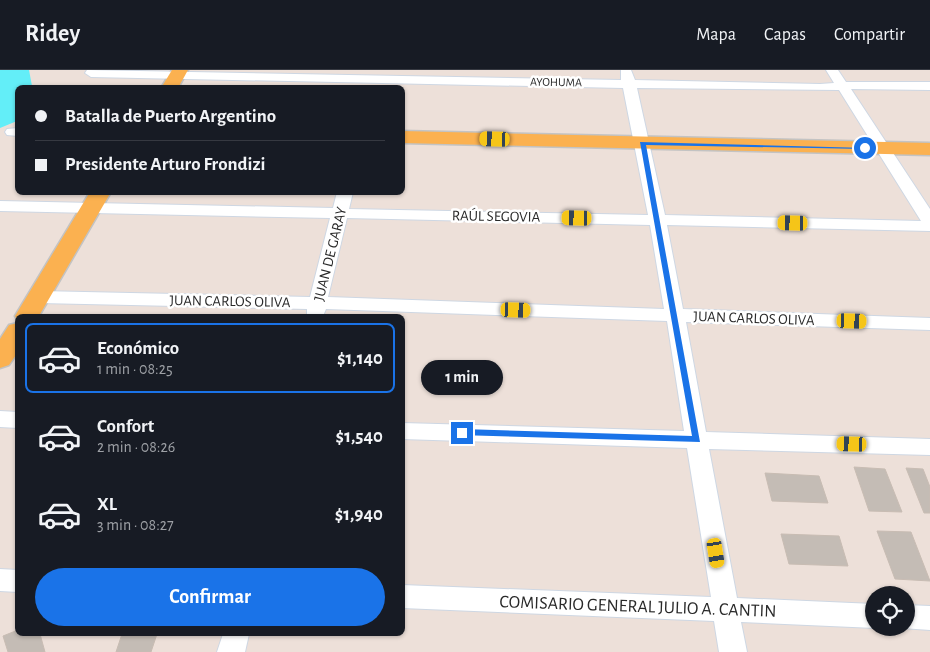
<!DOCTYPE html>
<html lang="es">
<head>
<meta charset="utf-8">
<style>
	:root { --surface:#171b24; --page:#242831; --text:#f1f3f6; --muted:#9ea1a6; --line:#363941; --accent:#1a73e8 }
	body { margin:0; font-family:"Alegreya Sans",sans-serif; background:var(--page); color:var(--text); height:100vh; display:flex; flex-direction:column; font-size:19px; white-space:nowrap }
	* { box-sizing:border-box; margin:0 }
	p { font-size:16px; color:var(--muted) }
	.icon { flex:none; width:28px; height:28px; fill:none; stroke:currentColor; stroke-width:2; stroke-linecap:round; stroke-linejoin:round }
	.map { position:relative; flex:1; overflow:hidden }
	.details { position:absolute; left:15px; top:244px; width:390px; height:322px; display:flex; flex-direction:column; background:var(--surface); border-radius:8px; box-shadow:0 1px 4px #0004 }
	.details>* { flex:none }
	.banner { position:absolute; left:15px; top:15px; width:390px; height:110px; border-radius:8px; box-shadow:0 1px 4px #0004; display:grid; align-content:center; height:110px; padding:0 20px; background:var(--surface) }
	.tools { position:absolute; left:865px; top:516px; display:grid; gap:10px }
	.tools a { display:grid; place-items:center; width:50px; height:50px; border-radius:50%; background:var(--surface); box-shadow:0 1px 4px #0004; font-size:25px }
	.end { position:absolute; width:22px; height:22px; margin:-11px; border:6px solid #1a73e8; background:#fff; box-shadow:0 0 0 2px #fff }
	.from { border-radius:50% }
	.bubble { position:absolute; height:35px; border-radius:18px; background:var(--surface); box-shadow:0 1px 4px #0004; font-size:16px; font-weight:700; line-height:35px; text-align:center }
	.car { position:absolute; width:15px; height:30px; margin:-15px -8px; border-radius:6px; box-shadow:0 0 4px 1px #0007; background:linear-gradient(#f5c518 24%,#345 0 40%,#f5c518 0 76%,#345 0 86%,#f5c518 0) }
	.banner b { display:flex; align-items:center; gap:18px; height:48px; font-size:19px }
	.banner b+b { border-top:1px solid var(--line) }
	.banner i { width:12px; height:12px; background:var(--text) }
	ul { padding:9px 0 0; list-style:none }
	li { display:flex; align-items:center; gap:15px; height:70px; margin:0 10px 8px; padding:0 10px; border:2px solid transparent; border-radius:8px }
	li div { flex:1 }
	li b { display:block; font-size:19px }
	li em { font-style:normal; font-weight:700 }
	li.selected { border-color:var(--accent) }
	li>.icon { width:45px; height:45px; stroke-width:1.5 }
	.cta { display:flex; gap:10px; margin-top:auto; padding:10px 20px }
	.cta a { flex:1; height:58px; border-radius:30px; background:var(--accent); color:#fff; font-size:20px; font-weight:700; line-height:58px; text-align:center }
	header { display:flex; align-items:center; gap:30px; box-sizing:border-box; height:70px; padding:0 25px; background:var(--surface); border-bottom:1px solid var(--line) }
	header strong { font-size:24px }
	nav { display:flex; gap:28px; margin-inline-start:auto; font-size:18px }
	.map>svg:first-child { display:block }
	.water { fill:#63eef8 }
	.building { fill:#c4bcb5; stroke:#c8bcb3 }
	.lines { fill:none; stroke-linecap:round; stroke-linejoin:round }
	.minor-casing { stroke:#ced7e3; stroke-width:2 }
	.major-casing { stroke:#c3c3c3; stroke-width:3 }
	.minor { fill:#fff; fill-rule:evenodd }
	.major { fill:#fbb150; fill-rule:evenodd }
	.route { fill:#1a73e8 }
	.labels { text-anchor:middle; stroke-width:5; stroke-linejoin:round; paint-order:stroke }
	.far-street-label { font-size:12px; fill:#292929; stroke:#fff }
	.street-label { font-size:15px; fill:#292929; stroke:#fff }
	.near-street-label { font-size:18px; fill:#292929; stroke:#fff }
</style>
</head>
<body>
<header>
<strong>Ridey</strong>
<nav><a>Mapa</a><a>Capas</a><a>Compartir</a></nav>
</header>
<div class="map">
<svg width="930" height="582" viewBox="0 0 930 582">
	<rect width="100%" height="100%" fill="#ede0d9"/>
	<path class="water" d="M0,0H29L32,16L18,18L17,51L0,58Z"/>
	<g class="building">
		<path d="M854,397L885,399L902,442L869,441Z"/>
		<path d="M906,398L923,399L930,417V443H924Z"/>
		<path d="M765,403L819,406L828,433L772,431Z"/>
		<path d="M877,461L911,462L930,511L895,509Z"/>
		<path d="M781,464L839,466L848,496L789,494Z"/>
		<path d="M18,560V564H40L45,582H8L3,566Z"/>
		<path d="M122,564H157L151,582H116Z"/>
	</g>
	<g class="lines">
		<defs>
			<g id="minor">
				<path d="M87,0L621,10V0H631L635,10L820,14L834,13L826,0H838L846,12H930V20L851,19L930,139V161L667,155L683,239L930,248V260L686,252L706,362L930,369V385L709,379L737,528L874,534L875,558L741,552L747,582H719L714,551L402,538V515L711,527L687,378L402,369V353L684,361L667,251L326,239L323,246H307V239L39,233L32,231L30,227L32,223L39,221L310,227L330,148L0,141V131L333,138L337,122H353L349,139L648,145L623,18L91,7L85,3ZM637,18L839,20L921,151L665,145ZM347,148L650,155L664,239L328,227Z"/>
				<path d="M18,58V66L7,65L5,62L7,59Z"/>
				<path d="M0,341L18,342V358L0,357Z"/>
				<path d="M0,499L18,500V522L0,521Z"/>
				<path d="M906,535L930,536V560L902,558H906Z"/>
				<path d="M223,564H249L245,582H217Z"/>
			</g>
			<g id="major">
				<path d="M172,0H188L178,18H161Z"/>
				<path d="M402,61L930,73V85L402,73Z"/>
				<path d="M90,122H111L39,246H18V251L15,246Z"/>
				<path d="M18,253V282L9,295L0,298V269L9,255Z"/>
			</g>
		</defs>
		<use href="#minor" class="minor-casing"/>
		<use href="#major" class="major-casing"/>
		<use href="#minor" class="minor"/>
		<use href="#major" class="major"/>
	</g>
	<path class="route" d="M640,72L868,78L865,79L646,75L700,372L458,365L457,363L462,359L692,366Z"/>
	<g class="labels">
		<g class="far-street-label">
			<text transform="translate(556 12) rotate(1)" y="4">AYOHUMA</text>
		</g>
		<g class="street-label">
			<text transform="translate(496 146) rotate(1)" y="5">RAÚL SEGOVIA</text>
			<text transform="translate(330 184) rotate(-76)" y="5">JUAN DE GARAY</text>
			<text transform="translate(230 231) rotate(1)" y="5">JUAN CARLOS OLIVA</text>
			<text transform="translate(754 248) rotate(2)" y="5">JUAN CARLOS OLIVA</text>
		</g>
		<g class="near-street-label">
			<text transform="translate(638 536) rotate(2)" y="6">COMISARIO GENERAL JULIO A. CANTIN</text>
		</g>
	</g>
</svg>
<div class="tools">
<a><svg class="icon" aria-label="locate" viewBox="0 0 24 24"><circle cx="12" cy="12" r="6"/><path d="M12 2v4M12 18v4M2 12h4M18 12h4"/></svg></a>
</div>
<i class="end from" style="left:865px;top:78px"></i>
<i class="end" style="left:462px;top:363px"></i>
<div class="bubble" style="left:421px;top:290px;width:82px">1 min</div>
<i class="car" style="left:495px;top:69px;rotate:272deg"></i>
<i class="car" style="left:577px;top:148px;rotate:271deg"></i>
<i class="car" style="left:793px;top:153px;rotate:271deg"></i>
<i class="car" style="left:516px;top:240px;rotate:92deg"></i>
<i class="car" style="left:852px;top:251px;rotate:92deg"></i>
<i class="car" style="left:852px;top:374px;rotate:272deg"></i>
<i class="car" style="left:716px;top:483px;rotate:171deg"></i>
<div class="banner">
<b><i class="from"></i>Batalla de Puerto Argentino</b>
<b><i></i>Presidente Arturo Frondizi</b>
</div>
<section class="details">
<ul>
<li class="selected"><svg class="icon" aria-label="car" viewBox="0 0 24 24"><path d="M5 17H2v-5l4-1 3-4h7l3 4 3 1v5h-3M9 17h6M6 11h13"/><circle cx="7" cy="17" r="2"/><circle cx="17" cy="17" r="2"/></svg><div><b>Económico</b><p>1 min · 08:25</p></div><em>$1,140</em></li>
<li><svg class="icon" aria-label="car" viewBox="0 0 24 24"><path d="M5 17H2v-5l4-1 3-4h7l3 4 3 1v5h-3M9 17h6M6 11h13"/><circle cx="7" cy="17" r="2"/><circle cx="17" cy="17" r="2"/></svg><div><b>Confort</b><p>2 min · 08:26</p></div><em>$1,540</em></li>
<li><svg class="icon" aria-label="car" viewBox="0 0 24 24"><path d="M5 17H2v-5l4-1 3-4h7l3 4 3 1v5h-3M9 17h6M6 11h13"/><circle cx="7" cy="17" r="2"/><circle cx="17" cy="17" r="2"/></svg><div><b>XL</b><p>3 min · 08:27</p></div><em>$1,940</em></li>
</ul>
<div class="cta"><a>Confirmar</a></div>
</section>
</div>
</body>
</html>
